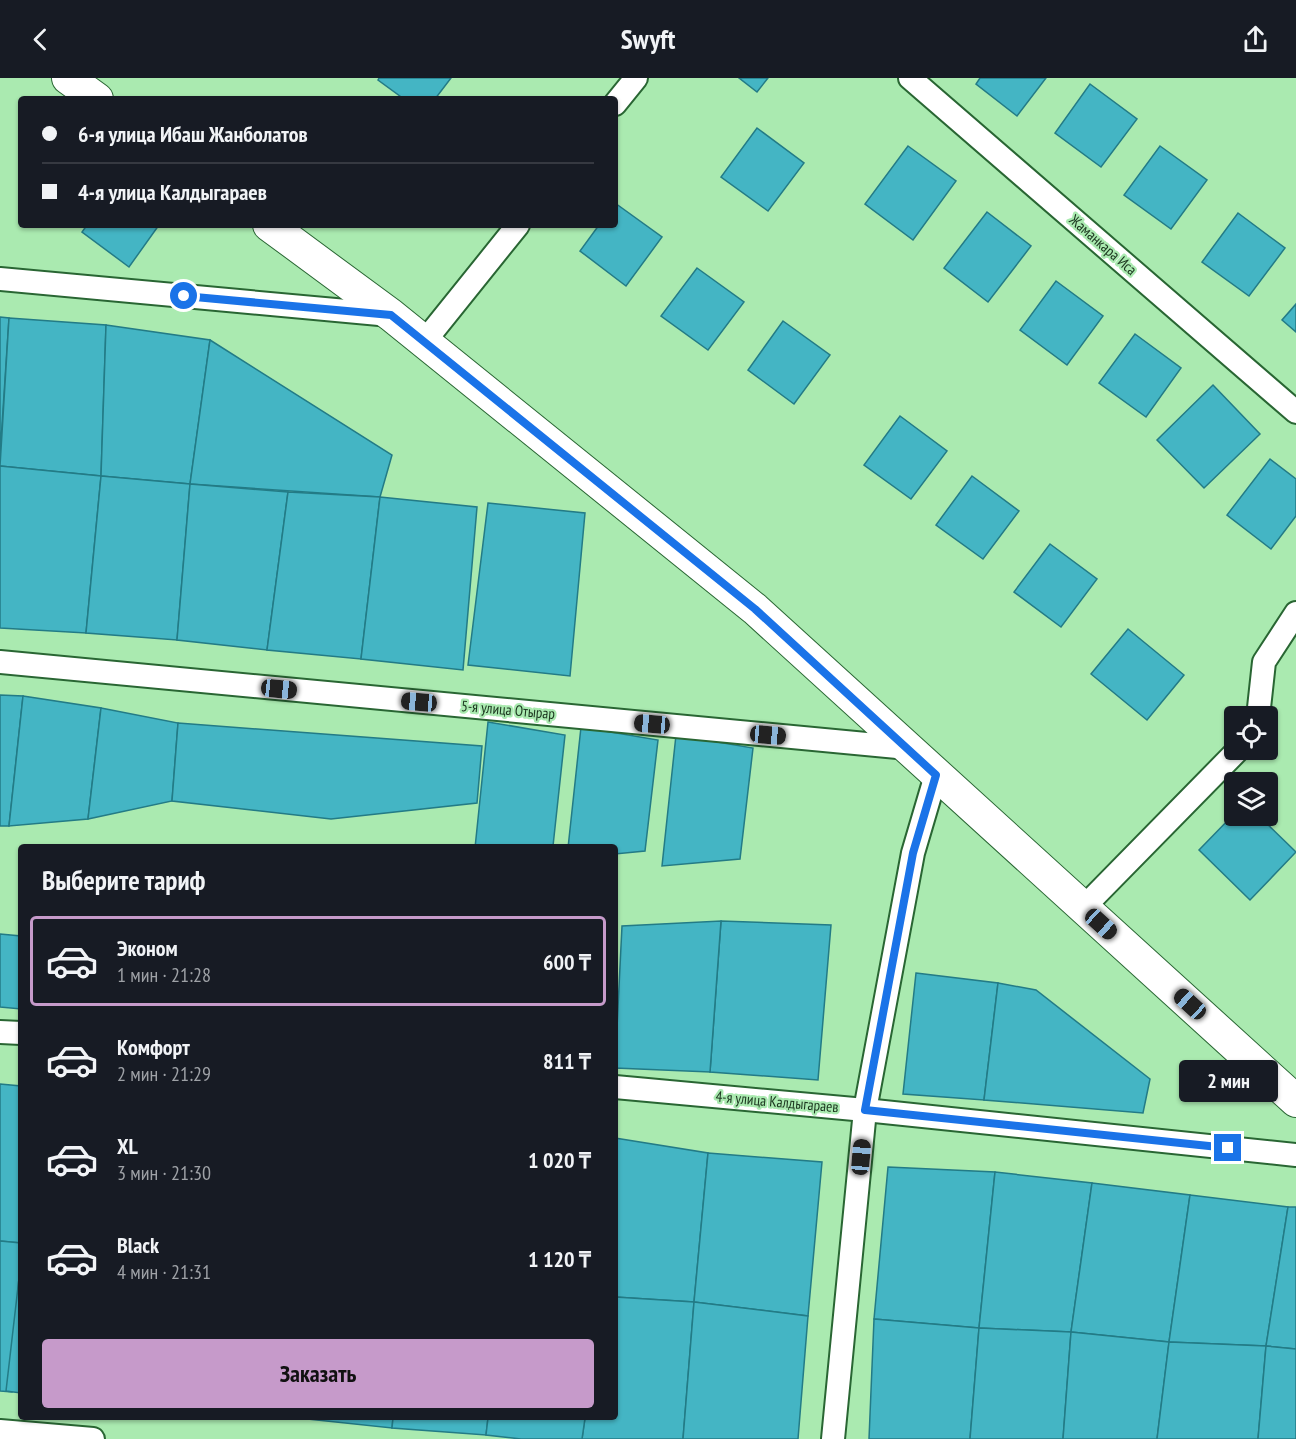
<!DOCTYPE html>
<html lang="ru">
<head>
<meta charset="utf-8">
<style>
	:root { --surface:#171b24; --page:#242831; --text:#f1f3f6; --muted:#9ea1a6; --line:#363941; --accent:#c69aca }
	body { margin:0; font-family:"PT Sans Narrow",sans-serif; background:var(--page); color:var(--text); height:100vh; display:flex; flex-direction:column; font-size:22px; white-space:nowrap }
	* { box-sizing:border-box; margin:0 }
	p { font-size:20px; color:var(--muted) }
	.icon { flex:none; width:33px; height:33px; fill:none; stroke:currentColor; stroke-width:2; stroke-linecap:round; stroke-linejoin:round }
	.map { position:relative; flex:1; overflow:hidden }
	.drawer { position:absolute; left:18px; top:766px; width:600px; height:576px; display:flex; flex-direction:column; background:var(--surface); border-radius:6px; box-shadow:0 2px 4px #0004 }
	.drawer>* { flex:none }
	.banner { position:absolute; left:18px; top:18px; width:600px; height:132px; border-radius:6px; box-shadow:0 2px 4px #0004; display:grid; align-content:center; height:132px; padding:0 24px; background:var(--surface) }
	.tools { position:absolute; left:1224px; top:628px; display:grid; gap:12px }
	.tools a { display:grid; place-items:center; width:54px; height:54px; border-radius:6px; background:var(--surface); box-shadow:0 2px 4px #0004; font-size:30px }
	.end { position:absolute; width:27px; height:27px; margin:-14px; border:8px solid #1a73e8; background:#fff; box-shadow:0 0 0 3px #fff }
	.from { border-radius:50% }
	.bubble { position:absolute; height:42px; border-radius:6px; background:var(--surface); box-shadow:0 2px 4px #0004; font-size:20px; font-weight:700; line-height:42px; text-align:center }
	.car { position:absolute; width:18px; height:36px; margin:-18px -9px; border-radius:8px; box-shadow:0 0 4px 2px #0007; background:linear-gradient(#222 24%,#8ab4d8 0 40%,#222 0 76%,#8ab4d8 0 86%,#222 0) }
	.banner b { display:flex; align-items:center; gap:21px; height:57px; font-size:22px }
	.banner b+b { border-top:2px solid var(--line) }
	.banner i { width:15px; height:15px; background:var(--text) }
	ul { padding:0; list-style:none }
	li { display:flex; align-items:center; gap:18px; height:90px; margin:0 12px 9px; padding:0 12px; border:3px solid transparent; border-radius:6px }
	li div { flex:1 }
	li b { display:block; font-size:22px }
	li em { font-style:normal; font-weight:700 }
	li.active { border-color:var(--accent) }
	li>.icon { width:54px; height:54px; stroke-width:1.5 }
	h2 { padding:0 24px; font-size:27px; line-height:72px }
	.button { display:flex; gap:12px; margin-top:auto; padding:12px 24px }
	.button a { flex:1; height:69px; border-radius:6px; background:var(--accent); color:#111; font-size:24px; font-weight:700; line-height:69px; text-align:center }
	header { display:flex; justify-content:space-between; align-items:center; height:78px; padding:0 24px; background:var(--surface); font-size:27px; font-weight:700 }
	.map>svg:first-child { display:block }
	.building { fill:#44b5c4; stroke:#237b86; stroke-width:1.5 }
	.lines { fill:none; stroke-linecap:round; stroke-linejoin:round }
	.minor-casing { stroke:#296633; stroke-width:26 }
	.secondary-casing { stroke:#296633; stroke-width:34 }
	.minor { stroke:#fff; stroke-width:22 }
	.secondary { stroke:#fff; stroke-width:32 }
	.route { stroke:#1a73e8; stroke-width:8 }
	.labels { text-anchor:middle; stroke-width:4.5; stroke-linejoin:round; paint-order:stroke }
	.street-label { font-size:15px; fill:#1c361f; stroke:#aaeab0 }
</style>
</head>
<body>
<header><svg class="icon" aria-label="back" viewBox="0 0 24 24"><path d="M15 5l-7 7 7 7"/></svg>Swyft<svg class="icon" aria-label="share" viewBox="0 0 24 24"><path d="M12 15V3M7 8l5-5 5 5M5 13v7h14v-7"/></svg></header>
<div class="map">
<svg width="1296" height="1361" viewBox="0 0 1296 1361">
	<rect width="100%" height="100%" fill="#aaeab0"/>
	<g class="building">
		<path d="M379,0H451L435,21H404L378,2Z"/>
		<path d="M739,0H768L757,14Z"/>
		<path d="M980,0H1046L1017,38L976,6Z"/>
		<path d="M1090,6L1137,41L1101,89L1055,55Z"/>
		<path d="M757,50L804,85L768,133L721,99Z"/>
		<path d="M908,68L956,103L913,162L865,126Z"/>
		<path d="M1160,68L1207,102L1171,151L1124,117Z"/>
		<path d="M615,125L662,159L626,208L580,173L599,147H615Z"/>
		<path d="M987,134L1031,168L988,224L944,190Z"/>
		<path d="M1238,135L1285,170L1249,218L1202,184Z"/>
		<path d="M87,147H159L129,189L82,154Z"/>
		<path d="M697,190L744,224L708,272L661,238Z"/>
		<path d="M1056,203L1103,238L1067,287L1020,252Z"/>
		<path d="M1296,226V254L1282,242Z"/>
		<path d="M0,239L9,240L0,378Z"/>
		<path d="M9,240L106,247L101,398L0,388Z"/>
		<path d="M783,243L830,277L794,326L748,292Z"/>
		<path d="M106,247L210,262L190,406L101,398Z"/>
		<path d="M1135,256L1181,290L1146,339L1099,305Z"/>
		<path d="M210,262L392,377L380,419L190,406Z"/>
		<path d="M1213,307L1260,356L1204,410L1157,362Z"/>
		<path d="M900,338L947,373L911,421L864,387Z"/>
		<path d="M1270,381L1296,401V438L1271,471L1227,437Z"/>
		<path d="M0,388L101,398L86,555L0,550Z"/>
		<path d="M101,398L190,406L177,562L86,555Z"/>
		<path d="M972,398L1019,433L983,481L936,447Z"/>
		<path d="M190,406L288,414L267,572L177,562Z"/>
		<path d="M288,414L380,419L361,581L267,572Z"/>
		<path d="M380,419L477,429L463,592L361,581Z"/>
		<path d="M488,425L585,435L570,598L468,587Z"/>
		<path d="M1050,466L1097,501L1061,549L1014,514Z"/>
		<path d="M1128,551L1184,597L1147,642L1091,596Z"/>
		<path d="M0,617L23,618L9,748H0Z"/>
		<path d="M23,618L101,630L88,741L9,748Z"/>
		<path d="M101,630L178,645L172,723L88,741Z"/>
		<path d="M488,644L565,657L553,768L475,770Z"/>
		<path d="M178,645L482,668L477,725L331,741L172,723Z"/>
		<path d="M581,649L658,662L645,773L615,776V770H568Z"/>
		<path d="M676,657L753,670L740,781L662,788Z"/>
		<path d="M1234,736L1259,738L1296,774L1250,822L1199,772Z"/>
		<path d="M721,843L831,847L818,1002L710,994Z"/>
		<path d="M721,843L710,994L615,990L622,848Z"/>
		<path d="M0,856L21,858V931L0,929Z"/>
		<path d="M916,895L998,905L984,1022L903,1016Z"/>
		<path d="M998,905L1036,912L1150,1001L1143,1035L984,1022Z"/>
		<path d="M0,1006L21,1008V1165L0,1163Z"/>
		<path d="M615,1060L708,1075L694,1224L615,1219Z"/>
		<path d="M708,1075L822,1084L808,1238L694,1224Z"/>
		<path d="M888,1089L995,1094L979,1250L874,1241Z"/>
		<path d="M995,1094L1092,1105L1071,1254L979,1250Z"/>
		<path d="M1092,1105L1190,1117L1169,1264L1071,1254Z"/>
		<path d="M1190,1117L1288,1129L1266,1268L1169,1264Z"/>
		<path d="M1288,1129H1296V1271L1266,1268Z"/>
		<path d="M0,1163L21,1165L12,1314L0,1313Z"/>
		<path d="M21,1183V1315L6,1313Z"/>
		<path d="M615,1219L694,1224L683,1361H582L585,1340H615Z"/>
		<path d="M694,1224L808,1238L798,1361H683Z"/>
		<path d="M874,1241L979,1250L970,1361H869Z"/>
		<path d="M979,1250L1071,1254L1063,1361H970Z"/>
		<path d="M1071,1254L1169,1264L1157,1361H1063Z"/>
		<path d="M1169,1264L1266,1268L1258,1361H1157Z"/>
		<path d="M1266,1268L1296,1271V1361H1258Z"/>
		<path d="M298,1340H393L392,1350Z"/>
		<path d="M393,1340H488L486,1357L392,1350Z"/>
		<path d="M488,1340H585L582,1361H521L486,1357Z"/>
	</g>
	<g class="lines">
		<defs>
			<g id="minor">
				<path d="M910,0L1296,334"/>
				<path d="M615,26L636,0"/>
				<path d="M0,201L390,237"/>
				<path d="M424,264L518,147"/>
				<path d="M0,584L908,670"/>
				<path d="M1258,639L1264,584L1296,535"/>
				<path d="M1083,830L1238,672"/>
				<path d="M0,954L21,955"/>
				<path d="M615,1009L865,1032L1296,1077"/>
				<path d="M0,1353L93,1361"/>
				<path d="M833,1361L865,1032L913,775L936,697"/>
			</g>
			<g id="secondary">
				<path d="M68,0L97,21"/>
				<path d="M269,147L391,237L755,531L1296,1023"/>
			</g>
		</defs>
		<use href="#minor" class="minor-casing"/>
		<use href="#secondary" class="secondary-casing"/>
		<use href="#minor" class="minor"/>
		<use href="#secondary" class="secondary"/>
	</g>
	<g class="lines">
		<path class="route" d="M184,218L391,237L755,531L936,697L913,775L865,1032L1228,1070"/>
	</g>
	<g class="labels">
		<g class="street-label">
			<text transform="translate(1103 167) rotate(41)" y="5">Жаманкара Иса</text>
			<text transform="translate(508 632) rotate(5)" y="5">5-я улица Отырар</text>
			<text transform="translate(777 1024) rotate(5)" y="5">4-я улица Калдыгараев</text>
		</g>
	</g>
</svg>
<div class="tools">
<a><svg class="icon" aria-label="locate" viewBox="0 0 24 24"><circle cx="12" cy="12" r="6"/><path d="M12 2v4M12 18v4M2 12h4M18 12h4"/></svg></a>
<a><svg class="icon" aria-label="layers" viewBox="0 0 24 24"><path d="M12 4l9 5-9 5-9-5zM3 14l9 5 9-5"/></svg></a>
</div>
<i class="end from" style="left:184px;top:218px"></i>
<i class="end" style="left:1228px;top:1070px"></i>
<div class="bubble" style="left:1179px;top:982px;width:99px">2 мин</div>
<i class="car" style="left:279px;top:611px;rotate:96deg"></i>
<i class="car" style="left:419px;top:624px;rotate:275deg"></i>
<i class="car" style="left:652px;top:646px;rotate:275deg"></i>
<i class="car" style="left:768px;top:657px;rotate:95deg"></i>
<i class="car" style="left:1101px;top:846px;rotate:132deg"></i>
<i class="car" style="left:1190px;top:926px;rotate:312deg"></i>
<i class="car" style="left:861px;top:1079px;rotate:5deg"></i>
<div class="banner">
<b><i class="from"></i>6-я улица Ибаш Жанболатов</b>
<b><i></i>4-я улица Калдыгараев</b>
</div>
<section class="drawer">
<h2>Выберите тариф</h2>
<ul>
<li class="active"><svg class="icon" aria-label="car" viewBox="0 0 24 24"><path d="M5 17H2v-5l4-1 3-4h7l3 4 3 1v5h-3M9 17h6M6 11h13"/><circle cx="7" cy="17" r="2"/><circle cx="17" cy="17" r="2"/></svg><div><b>Эконом</b><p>1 мин · 21:28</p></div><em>600 ₸</em></li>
<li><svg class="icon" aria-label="car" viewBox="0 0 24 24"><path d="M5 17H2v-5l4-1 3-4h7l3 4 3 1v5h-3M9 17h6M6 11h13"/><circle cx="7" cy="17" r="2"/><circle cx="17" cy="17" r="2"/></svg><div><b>Комфорт</b><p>2 мин · 21:29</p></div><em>811 ₸</em></li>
<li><svg class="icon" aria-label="car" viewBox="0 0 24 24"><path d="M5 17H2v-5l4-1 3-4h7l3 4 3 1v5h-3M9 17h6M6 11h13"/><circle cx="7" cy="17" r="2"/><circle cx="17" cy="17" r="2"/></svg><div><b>XL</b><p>3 мин · 21:30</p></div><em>1 020 ₸</em></li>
<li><svg class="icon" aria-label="car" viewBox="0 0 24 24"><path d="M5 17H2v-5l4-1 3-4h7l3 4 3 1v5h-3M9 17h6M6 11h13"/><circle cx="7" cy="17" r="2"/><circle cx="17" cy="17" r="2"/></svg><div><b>Black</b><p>4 мин · 21:31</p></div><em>1 120 ₸</em></li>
</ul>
<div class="button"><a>Заказать</a></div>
</section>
</div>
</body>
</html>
